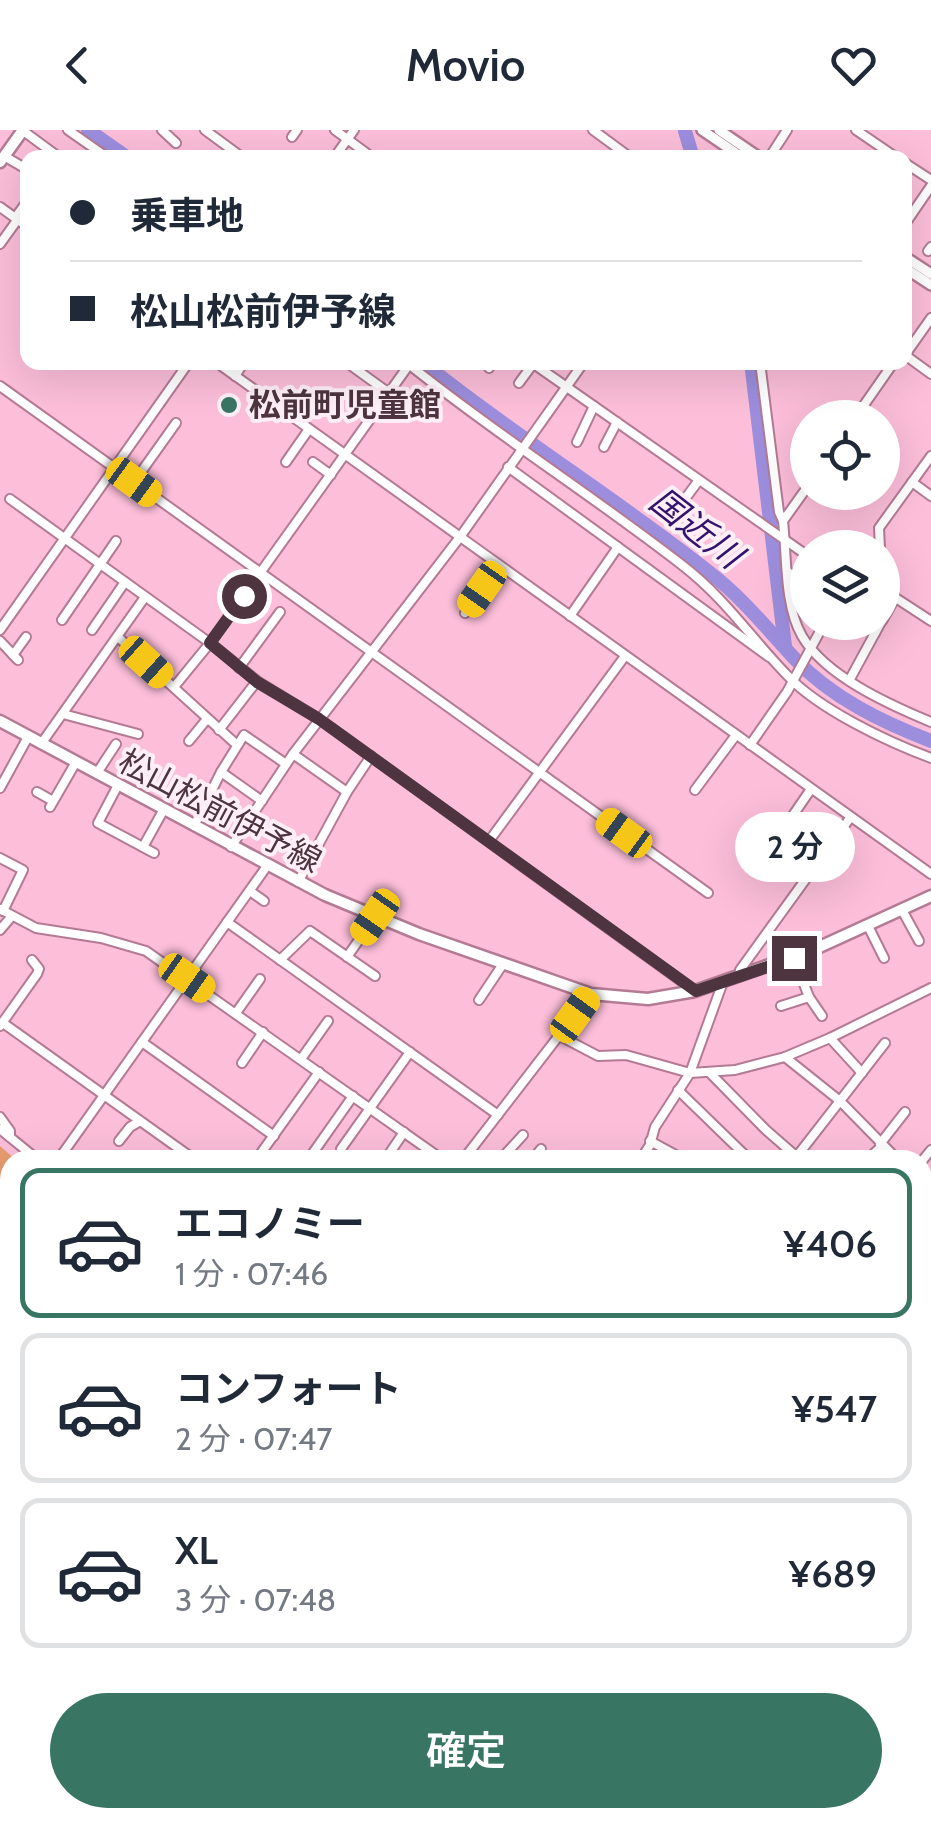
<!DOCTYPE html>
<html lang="ja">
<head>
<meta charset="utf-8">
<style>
	:root { --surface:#fff; --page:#f2f2f3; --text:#1f2937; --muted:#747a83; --line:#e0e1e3; --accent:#387663 }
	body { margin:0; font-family:Cabin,"Noto Sans JP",sans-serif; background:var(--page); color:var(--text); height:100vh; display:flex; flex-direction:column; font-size:38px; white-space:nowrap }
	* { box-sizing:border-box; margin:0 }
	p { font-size:32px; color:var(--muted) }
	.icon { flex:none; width:55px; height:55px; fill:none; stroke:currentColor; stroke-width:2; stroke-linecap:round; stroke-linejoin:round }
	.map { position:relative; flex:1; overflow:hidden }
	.details { position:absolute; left:0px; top:1020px; width:932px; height:678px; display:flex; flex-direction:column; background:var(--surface); border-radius:30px 30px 0 0; box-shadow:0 10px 40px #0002 }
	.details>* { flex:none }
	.guide { position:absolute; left:20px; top:20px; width:892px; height:220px; border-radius:20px; box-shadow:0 10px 40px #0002; display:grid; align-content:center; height:220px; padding:0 50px; background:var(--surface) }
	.fabs { position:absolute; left:790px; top:270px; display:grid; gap:20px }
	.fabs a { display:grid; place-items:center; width:110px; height:110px; border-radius:50%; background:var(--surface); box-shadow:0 10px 40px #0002; font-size:50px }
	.end { position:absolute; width:45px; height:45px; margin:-22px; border:12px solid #4d343f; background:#fff; box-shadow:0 0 0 5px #fff }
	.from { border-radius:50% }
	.bubble { position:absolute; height:70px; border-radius:35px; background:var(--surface); box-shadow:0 10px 40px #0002; font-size:32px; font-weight:600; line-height:70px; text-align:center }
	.car { position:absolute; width:30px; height:60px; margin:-30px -15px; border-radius:12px; box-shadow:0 0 8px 2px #0007; background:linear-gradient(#f5c518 24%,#345 0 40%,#f5c518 0 76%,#345 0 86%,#f5c518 0) }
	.guide b { display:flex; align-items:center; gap:35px; height:95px; font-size:38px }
	.guide b+b { border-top:2px solid var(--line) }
	.guide i { width:25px; height:25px; background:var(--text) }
	ul { padding:18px 0 0; list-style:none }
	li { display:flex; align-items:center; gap:30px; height:150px; margin:0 20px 15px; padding:0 30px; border:5px solid var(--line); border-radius:20px }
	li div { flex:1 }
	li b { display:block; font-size:38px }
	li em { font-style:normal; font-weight:600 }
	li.on { border-color:var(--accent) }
	li>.icon { width:90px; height:90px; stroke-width:1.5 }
	.action { display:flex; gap:20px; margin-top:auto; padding:20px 50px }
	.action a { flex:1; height:115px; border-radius:60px; background:var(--accent); color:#fff; font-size:40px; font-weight:600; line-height:115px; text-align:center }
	header { display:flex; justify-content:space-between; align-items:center; height:130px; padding:0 50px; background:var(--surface); font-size:45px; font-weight:600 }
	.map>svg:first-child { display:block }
	.green { fill:#e89c70 }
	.water { fill:#9c8edd }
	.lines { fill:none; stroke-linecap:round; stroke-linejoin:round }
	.river { stroke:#9c8edd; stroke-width:14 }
	.minor-casing { stroke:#b47a94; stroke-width:12 }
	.tertiary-casing { stroke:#b47a94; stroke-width:14 }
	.secondary-casing { stroke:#b47a94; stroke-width:15 }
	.minor { stroke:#fff; stroke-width:8 }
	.tertiary { stroke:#fff; stroke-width:9 }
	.secondary { stroke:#fff; stroke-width:10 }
	.route { stroke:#4d343f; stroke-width:12 }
	.poi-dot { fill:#387663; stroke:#fdeff5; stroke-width:4 }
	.labels { text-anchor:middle; stroke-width:8; stroke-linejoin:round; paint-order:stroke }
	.poi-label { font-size:32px; font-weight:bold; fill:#4d343f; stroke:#fdeff5; text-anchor:start }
	.street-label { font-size:32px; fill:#4d343f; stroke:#fdeff5 }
	.water-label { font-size:35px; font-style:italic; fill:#34136f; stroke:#fdeff5 }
</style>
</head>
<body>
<header><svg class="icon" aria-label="back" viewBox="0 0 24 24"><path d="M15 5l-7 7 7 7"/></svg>Movio<svg class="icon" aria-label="heart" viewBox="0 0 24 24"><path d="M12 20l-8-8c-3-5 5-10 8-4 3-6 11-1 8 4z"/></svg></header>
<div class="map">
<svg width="931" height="1696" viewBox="0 0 931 1696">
	<rect width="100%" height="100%" fill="#fcbed9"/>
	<g class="green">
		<path d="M0,1016L16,1030H10V1257L0,1250Z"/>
		<path d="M923,1592L931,1593V1696L799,1694L788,1688H922Z"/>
	</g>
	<path class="water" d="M0,1263L10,1273V1334L0,1327Z"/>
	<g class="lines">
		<g class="river">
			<path d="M88,0L128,28"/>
			<path d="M685,1L693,28"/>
			<path d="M422,232C515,307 617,369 710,443C742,467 768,500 795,529C832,568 882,592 931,611"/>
			<path d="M751,232L785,516"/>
		</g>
		<defs>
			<g id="minor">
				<path d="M22,0L60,28"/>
				<path d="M68,0L108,28"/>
				<path d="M162,0L176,13"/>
				<path d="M205,0L243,28"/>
				<path d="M335,0L373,28"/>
				<path d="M593,0L631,28"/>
				<path d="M856,0L897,28"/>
				<path d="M292,7L297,0"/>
				<path d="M4,26L28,40"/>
				<path d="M334,28L354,0"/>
				<path d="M769,28L787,0"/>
				<path d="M905,33L931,50"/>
				<path d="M0,77L28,97"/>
				<path d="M15,88L28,70"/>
				<path d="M905,94L931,56"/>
				<path d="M0,114L18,89"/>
				<path d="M928,121L931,117"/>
				<path d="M905,225L931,188"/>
				<path d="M905,225L931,244"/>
				<path d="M216,232L931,744"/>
				<path d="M346,232L389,263"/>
				<path d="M406,232C495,304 592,365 682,435C725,468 750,507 787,545C818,579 888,612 931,628"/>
				<path d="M531,232L808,426"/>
				<path d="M760,232L779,382L783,391"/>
				<path d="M489,238L493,232"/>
				<path d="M235,246L244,232"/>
				<path d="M519,253L533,234"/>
				<path d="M0,256L708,763"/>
				<path d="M855,288L894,232"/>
				<path d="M577,312L594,276"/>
				<path d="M604,317L617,292"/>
				<path d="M286,332L309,299"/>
				<path d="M313,332L331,345"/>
				<path d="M508,337L769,527"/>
				<path d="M134,352L176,293"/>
				<path d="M912,352L931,366"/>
				<path d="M808,356L783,391C787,426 784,475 802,506C825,546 890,575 931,592"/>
				<path d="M10,369L210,513L257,551L319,589L695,861"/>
				<path d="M679,377L699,350"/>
				<path d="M880,418L879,398L931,326"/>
				<path d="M788,442L808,455"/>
				<path d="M882,459L931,491"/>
				<path d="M465,483L499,435"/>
				<path d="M570,486L618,417"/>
				<path d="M62,490L116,411"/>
				<path d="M882,491L895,468"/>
				<path d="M862,492L875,503"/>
				<path d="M0,500L189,232"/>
				<path d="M92,500L125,452"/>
				<path d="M118,507L237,615"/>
				<path d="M0,511L18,530"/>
				<path d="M13,525L26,507"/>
				<path d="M239,538L280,482"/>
				<path d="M850,549L881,492"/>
				<path d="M174,557L210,513L411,232"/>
				<path d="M63,584L138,604"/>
				<path d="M219,600L257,551"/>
				<path d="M189,611L207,589"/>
				<path d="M41,614L145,467"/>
				<path d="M750,615L787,562L825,492"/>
				<path d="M293,624L347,662"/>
				<path d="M221,642L262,671"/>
				<path d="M97,643L116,614"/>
				<path d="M118,655L98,693L154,723"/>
				<path d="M0,658L28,607"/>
				<path d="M695,660L736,605"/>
				<path d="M37,662L53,671"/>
				<path d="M50,677L76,632"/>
				<path d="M194,696L221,642L244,605L286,634"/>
				<path d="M489,711L625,526"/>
				<path d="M774,713L811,659"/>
				<path d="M143,717L164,679"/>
				<path d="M231,717L293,624L460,407L584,232"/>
				<path d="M0,728L23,740L3,781"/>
				<path d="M298,752L347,662L371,626"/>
				<path d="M250,761L264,771"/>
				<path d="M0,779L36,798L101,808L146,821L443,1030"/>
				<path d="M902,780L919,811"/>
				<path d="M227,792L498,985"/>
				<path d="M868,796L884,828"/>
				<path d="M0,800L12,786"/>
				<path d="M347,827L375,787"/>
				<path d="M794,828L809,867L822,886"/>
				<path d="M280,830L310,801L375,846"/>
				<path d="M739,847L740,840L850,688"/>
				<path d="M479,870L503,834"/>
				<path d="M781,876L809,867"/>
				<path d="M236,883L260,849"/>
				<path d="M3,893L195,1030"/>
				<path d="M0,896L37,844L39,839L32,830"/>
				<path d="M560,906L598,926L626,925L690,943L735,940L785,927L830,908L931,858"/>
				<path d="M830,908L862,943"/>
				<path d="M142,912L274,1006"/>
				<path d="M785,927L840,971L898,1030"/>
				<path d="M301,929L328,891"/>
				<path d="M242,933L263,902"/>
				<path d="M710,943L766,1000L797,1027"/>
				<path d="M678,960L750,1030"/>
				<path d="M0,987L10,1001V1007"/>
				<path d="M0,999L38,1030"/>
				<path d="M119,1011L130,997L140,991"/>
				<path d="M650,1011L685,1030"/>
				<path d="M880,1014L905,982"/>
				<path d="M341,1019L410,922"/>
				<path d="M73,1030L63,1023L267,736"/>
				<path d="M256,1030L319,942"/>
				<path d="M308,1030L353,966"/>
				<path d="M385,1030L404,1002"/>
				<path d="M463,1030L591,864"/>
				<path d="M500,1030L523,1005"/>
				<path d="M532,1030L541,1019"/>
				<path d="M640,1030L650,1015L655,997L690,943L723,852"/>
				<path d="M794,1030L885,913"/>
				<path d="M867,1030L882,1016"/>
				<path d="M922,1031L931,1020"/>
				<path d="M922,1048L931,1055"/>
				<path d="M927,1123L931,1119"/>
				<path d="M922,1239L931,1244"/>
				<path d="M922,1282L931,1268"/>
				<path d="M922,1333L931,1338"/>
				<path d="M0,1420L10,1425"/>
				<path d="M0,1430L10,1435"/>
				<path d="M922,1435L931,1436"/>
				<path d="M0,1534L10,1539"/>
				<path d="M0,1649L10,1651"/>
				<path d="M154,1688L160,1696"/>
				<path d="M280,1688L302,1696"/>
				<path d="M539,1688L563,1696"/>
				<path d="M76,1696L82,1688"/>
				<path d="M310,1696L315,1688"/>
			</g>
			<g id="tertiary">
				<path d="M702,0L743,28"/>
				<path d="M719,0L760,28"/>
				<path d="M905,127L931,144"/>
				<path d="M905,138L931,155"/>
			</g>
			<g id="secondary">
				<path d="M0,32L23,0"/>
				<path d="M0,591L325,765L419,804L591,864L648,869L695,861L815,819L931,766"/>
			</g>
		</defs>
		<use href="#minor" class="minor-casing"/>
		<use href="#tertiary" class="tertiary-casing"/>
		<use href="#secondary" class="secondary-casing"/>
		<use href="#minor" class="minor"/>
		<use href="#tertiary" class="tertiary"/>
		<use href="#secondary" class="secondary"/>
	</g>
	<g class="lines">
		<path class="route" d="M244,466L210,513L257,552L319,589L696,861L794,828"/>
	</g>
	<circle class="poi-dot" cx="229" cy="275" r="10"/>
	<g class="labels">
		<g class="poi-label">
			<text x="249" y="286">松前町児童館</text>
		</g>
		<g class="street-label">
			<text transform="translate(220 681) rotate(28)" y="11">松山松前伊予線</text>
		</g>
		<g class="water-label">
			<text transform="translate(696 398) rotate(38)" y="12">国近川</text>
		</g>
	</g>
</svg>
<div class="fabs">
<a><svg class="icon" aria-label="locate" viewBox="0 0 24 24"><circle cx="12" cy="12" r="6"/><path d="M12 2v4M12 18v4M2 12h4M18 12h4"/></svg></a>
<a><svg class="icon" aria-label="layers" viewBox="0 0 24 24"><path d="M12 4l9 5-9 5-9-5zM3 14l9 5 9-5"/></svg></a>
</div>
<i class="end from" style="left:244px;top:466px"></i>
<i class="end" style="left:794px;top:828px"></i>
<div class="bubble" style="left:735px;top:682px;width:120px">2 分</div>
<i class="car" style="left:134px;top:352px;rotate:126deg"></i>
<i class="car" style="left:482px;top:459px;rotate:215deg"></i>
<i class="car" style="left:146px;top:532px;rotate:132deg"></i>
<i class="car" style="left:624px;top:703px;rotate:306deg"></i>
<i class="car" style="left:375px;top:787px;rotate:215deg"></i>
<i class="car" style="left:187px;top:848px;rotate:125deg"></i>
<i class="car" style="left:575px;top:885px;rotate:36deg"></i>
<div class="guide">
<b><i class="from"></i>乗車地</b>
<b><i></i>松山松前伊予線</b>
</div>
<section class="details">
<ul>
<li class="on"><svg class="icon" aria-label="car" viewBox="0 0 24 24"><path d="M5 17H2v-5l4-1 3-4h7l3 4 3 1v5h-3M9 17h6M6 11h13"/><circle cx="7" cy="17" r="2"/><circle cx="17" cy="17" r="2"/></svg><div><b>エコノミー</b><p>1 分 · 07:46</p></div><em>¥406</em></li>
<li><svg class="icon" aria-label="car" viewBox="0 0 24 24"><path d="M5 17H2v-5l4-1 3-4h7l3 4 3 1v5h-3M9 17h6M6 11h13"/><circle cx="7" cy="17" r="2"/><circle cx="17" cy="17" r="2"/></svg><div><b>コンフォート</b><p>2 分 · 07:47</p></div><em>¥547</em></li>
<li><svg class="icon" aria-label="car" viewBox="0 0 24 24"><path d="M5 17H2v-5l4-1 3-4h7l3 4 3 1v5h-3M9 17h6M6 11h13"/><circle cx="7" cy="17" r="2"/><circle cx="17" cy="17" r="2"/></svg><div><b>XL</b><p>3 分 · 07:48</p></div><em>¥689</em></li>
</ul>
<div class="action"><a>確定</a></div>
</section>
</div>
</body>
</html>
